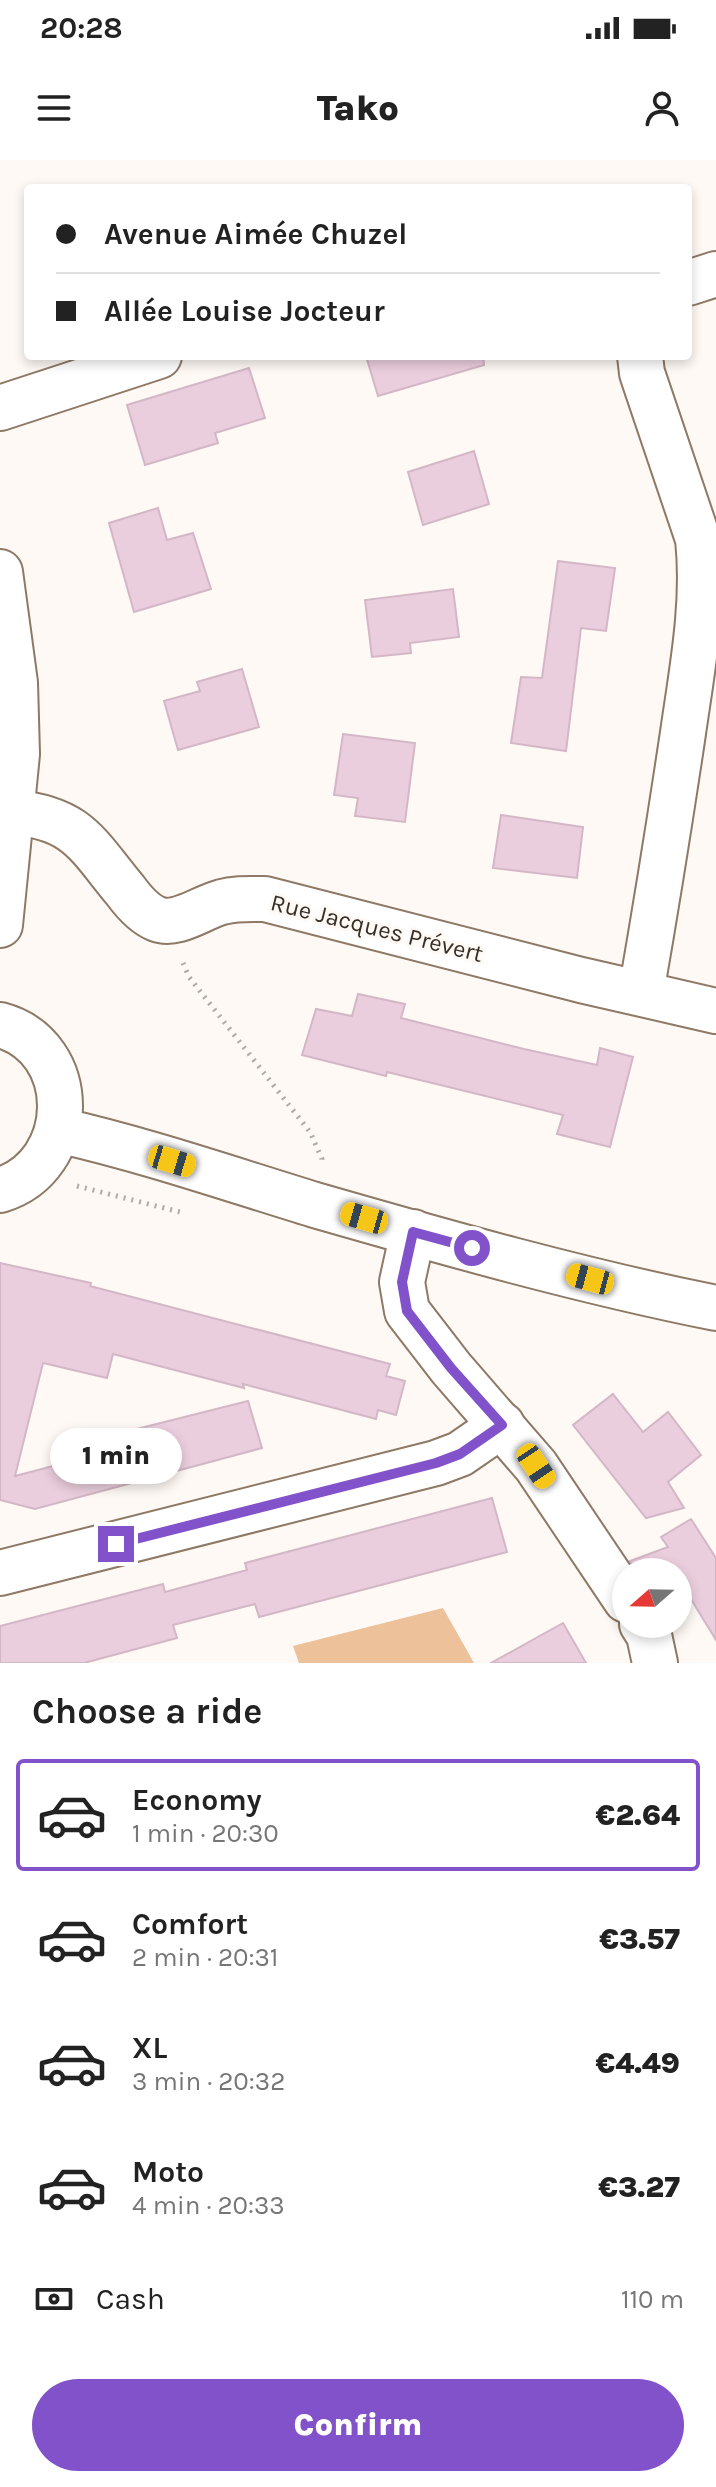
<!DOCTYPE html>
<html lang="en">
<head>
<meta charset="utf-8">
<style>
	:root { --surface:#fff; --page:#f6f6f6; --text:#222; --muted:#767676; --line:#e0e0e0; --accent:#8152ca }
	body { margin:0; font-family:Karla,sans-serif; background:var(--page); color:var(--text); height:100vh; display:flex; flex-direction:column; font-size:30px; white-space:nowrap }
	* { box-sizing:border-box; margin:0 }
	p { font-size:26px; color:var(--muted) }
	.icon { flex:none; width:44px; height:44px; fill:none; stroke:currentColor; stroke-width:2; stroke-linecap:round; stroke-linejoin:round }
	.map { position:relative; height:1503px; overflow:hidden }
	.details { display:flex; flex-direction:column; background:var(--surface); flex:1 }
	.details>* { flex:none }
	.guide { position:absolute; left:24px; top:24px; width:668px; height:176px; border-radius:8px; box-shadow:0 4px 12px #0003; display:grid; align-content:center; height:176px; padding:0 32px; background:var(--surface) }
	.needle { width:52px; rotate:250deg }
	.controls { position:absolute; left:612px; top:1398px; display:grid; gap:16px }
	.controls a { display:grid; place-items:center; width:80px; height:80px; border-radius:50%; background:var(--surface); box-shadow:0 4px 12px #0003; font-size:40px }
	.end { position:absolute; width:36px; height:36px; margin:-18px; border:10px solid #8152ca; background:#fff; box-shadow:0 0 0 4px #fff }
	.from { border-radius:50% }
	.bubble { position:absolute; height:56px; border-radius:28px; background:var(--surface); box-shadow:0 4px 12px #0003; font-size:26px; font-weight:800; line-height:56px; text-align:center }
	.car { position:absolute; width:24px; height:48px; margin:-24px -12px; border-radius:10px; box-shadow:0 0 6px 2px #0007; background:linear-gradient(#f5c518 24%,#345 0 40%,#f5c518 0 76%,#345 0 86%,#f5c518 0) }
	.guide b { display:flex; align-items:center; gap:28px; height:76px; font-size:30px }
	.guide b+b { border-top:2px solid var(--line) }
	.guide i { width:20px; height:20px; background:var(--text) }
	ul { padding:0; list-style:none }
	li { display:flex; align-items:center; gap:24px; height:112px; margin:0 16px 12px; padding:0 16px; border:4px solid transparent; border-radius:8px }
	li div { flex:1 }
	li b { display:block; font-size:30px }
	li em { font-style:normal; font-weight:800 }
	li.selected { border-color:var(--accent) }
	li>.icon { width:72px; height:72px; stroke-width:1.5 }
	h2 { padding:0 32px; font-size:36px; line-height:96px }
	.pay { display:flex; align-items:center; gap:20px; height:88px; padding:0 32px; font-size:30px }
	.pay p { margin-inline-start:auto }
	.action { display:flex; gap:16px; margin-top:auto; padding:16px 32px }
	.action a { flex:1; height:92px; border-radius:48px; background:var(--accent); color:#fff; font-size:32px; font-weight:800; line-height:92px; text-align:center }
	.status { display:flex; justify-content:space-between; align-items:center; height:56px; padding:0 40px; background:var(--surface); direction:ltr }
	.status svg { height:22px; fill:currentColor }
	header { display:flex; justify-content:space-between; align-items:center; height:104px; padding:0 32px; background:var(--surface); font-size:36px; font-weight:800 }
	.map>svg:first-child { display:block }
	.green { fill:#edc19a }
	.building { fill:#ebcedd; stroke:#d4b7c6; stroke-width:2 }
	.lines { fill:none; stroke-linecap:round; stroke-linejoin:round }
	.minor-casing { stroke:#8e7966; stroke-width:48 }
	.path { stroke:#b1aba4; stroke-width:5; stroke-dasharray:2 6; stroke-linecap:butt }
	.minor { stroke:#fff; stroke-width:44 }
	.route { stroke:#8152ca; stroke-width:10 }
	.labels { text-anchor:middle; stroke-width:6; stroke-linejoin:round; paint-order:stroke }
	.street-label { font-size:24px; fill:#382f27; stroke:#fef9f4 }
</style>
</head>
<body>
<div class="status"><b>20:28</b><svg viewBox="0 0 49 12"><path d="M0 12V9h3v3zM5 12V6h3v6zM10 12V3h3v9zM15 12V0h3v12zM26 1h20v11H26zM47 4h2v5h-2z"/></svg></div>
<header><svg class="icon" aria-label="menu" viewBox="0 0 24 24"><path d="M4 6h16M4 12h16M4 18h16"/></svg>Tako<svg class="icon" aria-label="person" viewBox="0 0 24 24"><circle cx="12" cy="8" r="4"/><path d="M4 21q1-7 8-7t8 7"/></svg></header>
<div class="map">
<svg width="716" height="1503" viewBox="0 0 716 1503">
	<rect width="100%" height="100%" fill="#fef9f4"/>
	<path class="green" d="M443,1448L474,1503H299L293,1486Z"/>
	<g class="building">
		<path d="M366,196H483L484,205L378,236Z"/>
		<path d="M249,208L265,258L215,273L218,283L145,305L127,245Z"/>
		<path d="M474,291L489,344L423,365L408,312Z"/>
		<path d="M158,348L167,380L193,373L211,429L134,452L109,363Z"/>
		<path d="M558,401L615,408L606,471L581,468L566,591L511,583L521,517L542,518Z"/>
		<path d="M453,429L459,477L410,483L411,493L372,497L365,440Z"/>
		<path d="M242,509L259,567L178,590L164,541L200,531L197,522Z"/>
		<path d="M343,574L415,583L405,662L355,656L358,638L334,635Z"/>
		<path d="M501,655L583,667L577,718L493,708Z"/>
		<path d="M358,834L405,844L401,858L524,889L597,905L600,888L633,897L610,987L557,974L563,955L387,912L386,916L302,895L316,849L352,856Z"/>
		<path d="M0,1103L91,1123L90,1126L390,1204L386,1216L405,1221L396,1255L378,1250L376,1259L243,1224L244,1228L113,1194L107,1218L43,1203L15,1316L110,1291L105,1277L248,1241L262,1288L35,1349L0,1340Z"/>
		<path d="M613,1234L643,1272L668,1252L701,1295L668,1322L684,1348L646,1358L573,1265Z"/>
		<path d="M492,1338L507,1392L259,1457L255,1444L173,1465L177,1478L84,1503H0V1466L163,1424L165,1432L247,1410L245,1403Z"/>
		<path d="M691,1359L716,1398V1480L678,1418V1412H637L630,1401L668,1387L661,1377Z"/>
		<path d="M563,1463L586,1503H491Z"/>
	</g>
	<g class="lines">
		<defs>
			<g id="minor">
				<path d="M688,123L716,114"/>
				<path d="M640,196L642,213L698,379C705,443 692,510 683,573C670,660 656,747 641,833"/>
				<path d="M0,248L159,196"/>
				<path d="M0,412L15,523L17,594L0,765"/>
				<path d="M13,652C78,659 86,683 125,730C133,741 144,754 157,759C177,767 202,747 222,742C236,738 250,739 265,739L581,820L716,851"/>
				<path d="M0,865C81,887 79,1006 0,1030"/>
				<path d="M58,970C146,990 230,1019 315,1045C447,1083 581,1121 716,1148"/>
				<path d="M413,1072L402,1122L407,1151L451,1208L536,1306L626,1440"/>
				<path d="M0,1413L436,1303L460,1294L502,1265"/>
				<path d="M642,1464L649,1475L655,1503"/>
			</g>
		</defs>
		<use href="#minor" class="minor-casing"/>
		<g class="path">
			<path d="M183,803L189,817L310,972L322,999L321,1004"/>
			<path d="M77,1026L180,1052"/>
		</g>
		<use href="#minor" class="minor"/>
	</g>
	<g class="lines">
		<path class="route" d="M116,1384L436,1303L460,1294L502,1265L451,1208L407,1151L402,1122L413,1072L472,1088"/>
	</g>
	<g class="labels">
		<g class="street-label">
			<text transform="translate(377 768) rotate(14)" y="8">Rue Jacques Prévert</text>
		</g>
	</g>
</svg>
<div class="controls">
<a><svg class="needle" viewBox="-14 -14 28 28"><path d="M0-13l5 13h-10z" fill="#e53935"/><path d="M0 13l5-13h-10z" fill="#767676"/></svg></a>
</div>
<i class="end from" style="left:472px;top:1088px"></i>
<i class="end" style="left:116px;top:1384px"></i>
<div class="bubble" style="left:50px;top:1268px;width:132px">1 min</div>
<i class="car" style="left:172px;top:1001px;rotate:107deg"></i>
<i class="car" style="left:364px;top:1058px;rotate:286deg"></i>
<i class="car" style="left:590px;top:1119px;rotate:285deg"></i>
<i class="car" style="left:536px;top:1306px;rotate:146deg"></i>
<div class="guide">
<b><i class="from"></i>Avenue Aimée Chuzel</b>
<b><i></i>Allée Louise Jocteur</b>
</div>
</div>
<section class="details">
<h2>Choose a ride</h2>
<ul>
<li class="selected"><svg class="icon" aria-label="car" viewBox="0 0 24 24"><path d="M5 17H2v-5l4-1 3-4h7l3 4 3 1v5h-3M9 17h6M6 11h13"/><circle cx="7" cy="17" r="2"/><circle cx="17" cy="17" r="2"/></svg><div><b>Economy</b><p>1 min · 20:30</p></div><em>€2.64</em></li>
<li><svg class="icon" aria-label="car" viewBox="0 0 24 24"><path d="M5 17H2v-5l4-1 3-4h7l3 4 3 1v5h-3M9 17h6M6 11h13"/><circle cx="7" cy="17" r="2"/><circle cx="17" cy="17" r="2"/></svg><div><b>Comfort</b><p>2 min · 20:31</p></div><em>€3.57</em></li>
<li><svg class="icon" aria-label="car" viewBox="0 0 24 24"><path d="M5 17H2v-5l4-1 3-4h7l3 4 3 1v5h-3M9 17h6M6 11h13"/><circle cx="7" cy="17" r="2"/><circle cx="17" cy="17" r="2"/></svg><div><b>XL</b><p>3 min · 20:32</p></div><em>€4.49</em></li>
<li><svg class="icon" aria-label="car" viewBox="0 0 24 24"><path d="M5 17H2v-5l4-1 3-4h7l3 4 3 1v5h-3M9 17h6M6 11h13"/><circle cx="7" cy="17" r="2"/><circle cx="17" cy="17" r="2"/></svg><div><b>Moto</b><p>4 min · 20:33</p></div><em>€3.27</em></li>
</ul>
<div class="pay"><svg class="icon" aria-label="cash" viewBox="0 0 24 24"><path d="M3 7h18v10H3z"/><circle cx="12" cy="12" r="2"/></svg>Cash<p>110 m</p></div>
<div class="action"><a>Confirm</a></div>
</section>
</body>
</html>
